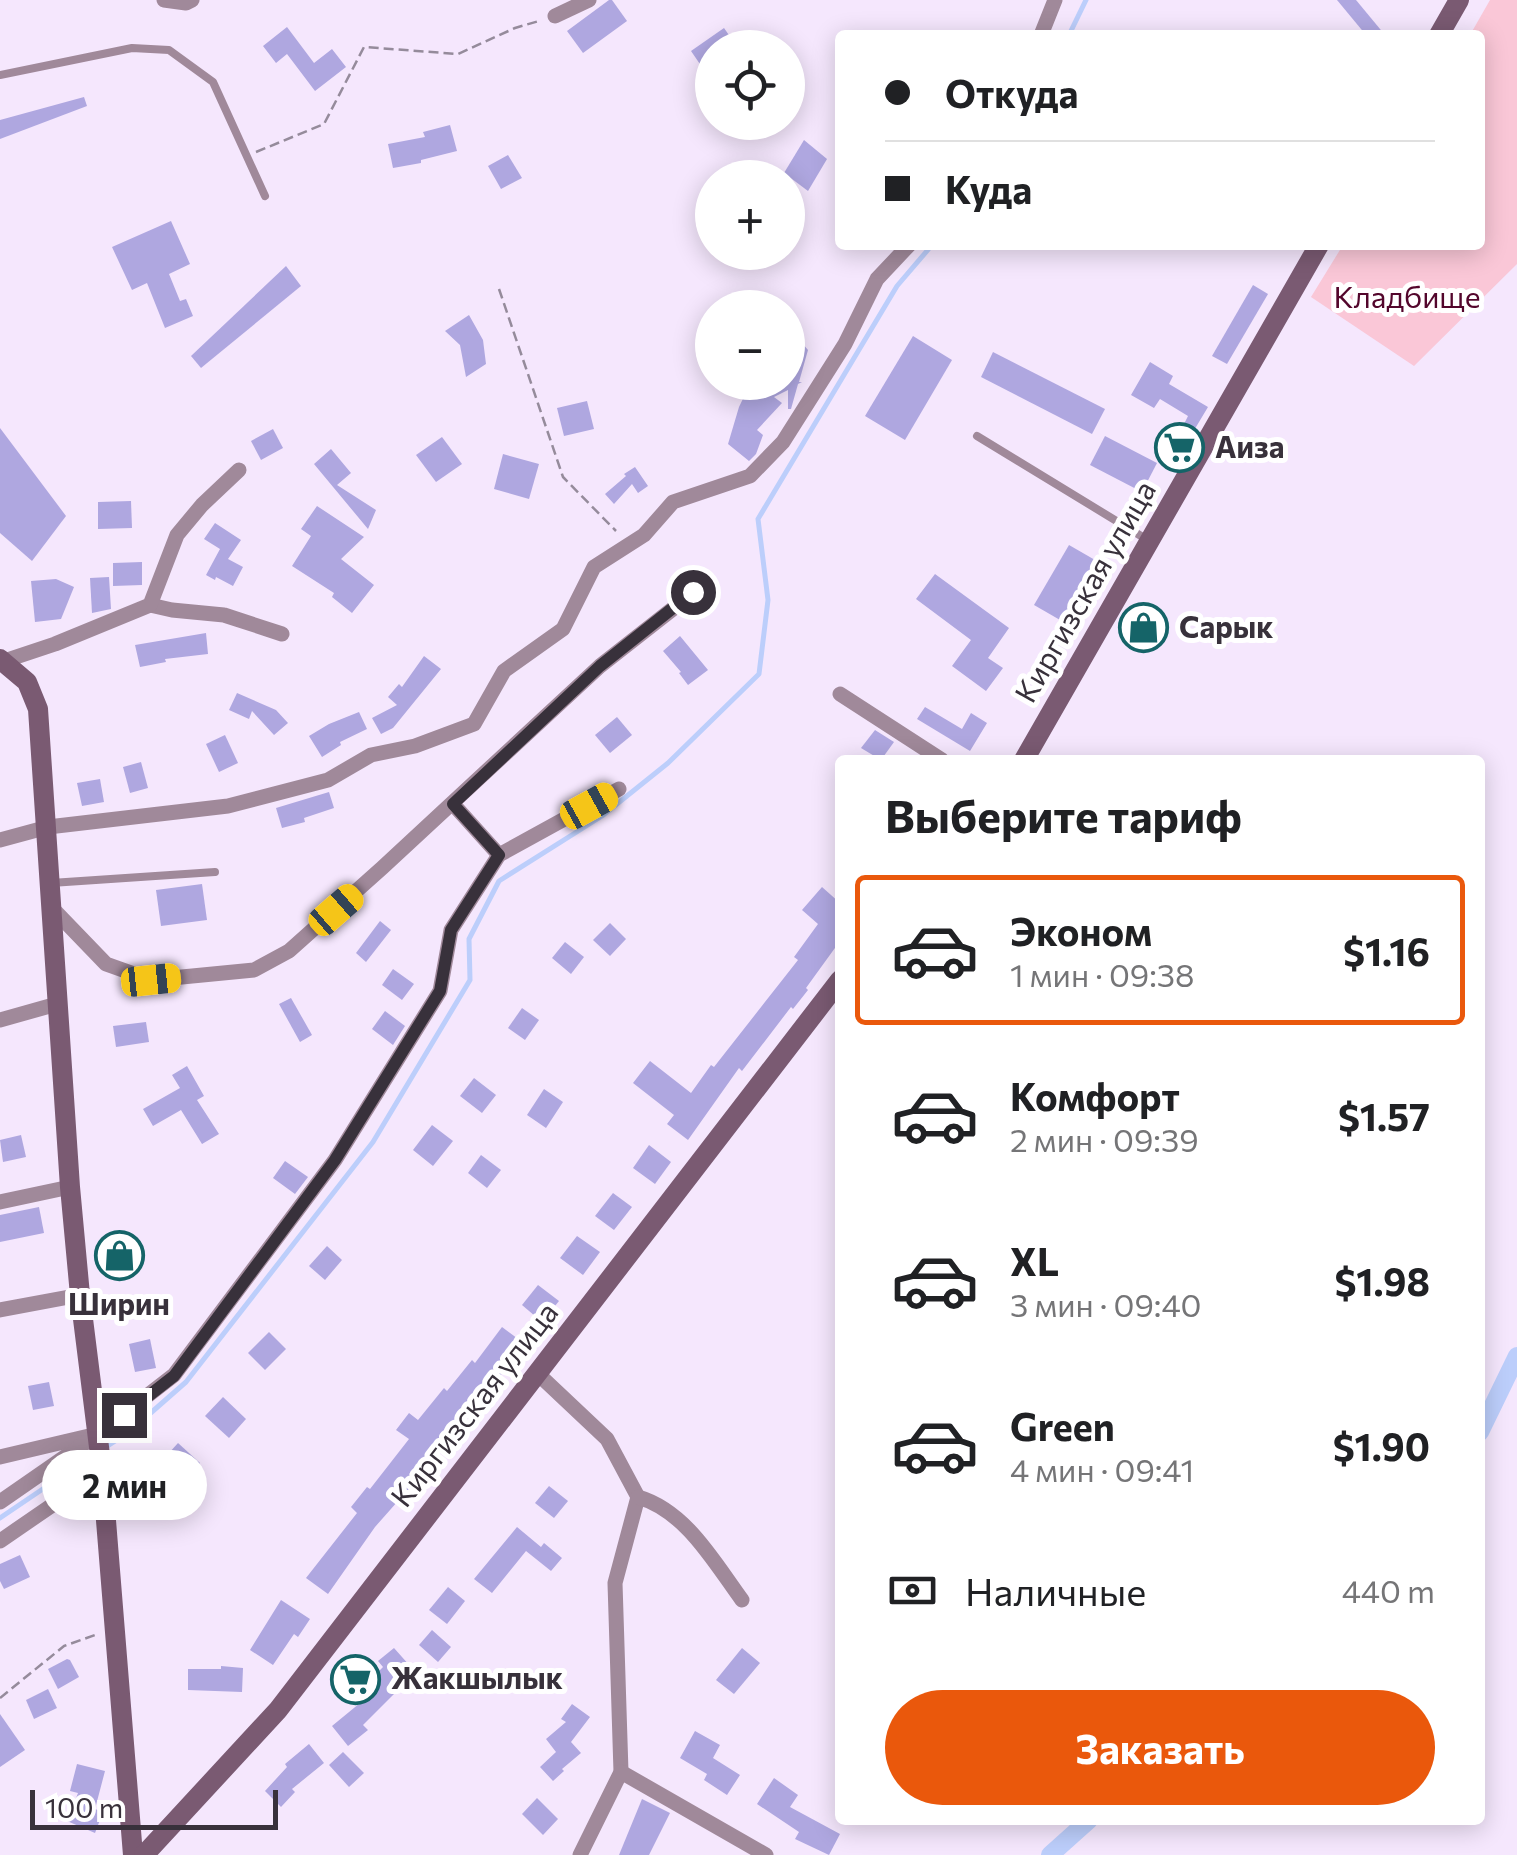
<!DOCTYPE html>
<html lang="ru">
<head>
<meta charset="utf-8">
<style>
	:root { --surface:#fff; --page:#f6f6f6; --text:#202124; --muted:#757577; --line:#e0e0e0; --accent:#ea580c }
	body { margin:0; font-family:Commissioner,sans-serif; background:var(--page); color:var(--text); height:100vh; display:flex; flex-direction:column; font-size:38px; white-space:nowrap }
	* { box-sizing:border-box; margin:0 }
	p { font-size:32px; color:var(--muted) }
	.icon { flex:none; width:55px; height:55px; fill:none; stroke:currentColor; stroke-width:2; stroke-linecap:round; stroke-linejoin:round }
	.map { position:relative; flex:1; overflow:hidden }
	.sheet { position:absolute; left:835px; top:755px; width:650px; height:1070px; display:flex; flex-direction:column; background:var(--surface); border-radius:10px; box-shadow:0 5px 25px #0003 }
	.sheet>* { flex:none }
	.top-card { position:absolute; left:835px; top:30px; width:650px; height:220px; border-radius:10px; box-shadow:0 5px 25px #0003; display:grid; align-content:center; height:220px; padding:0 50px; background:var(--surface) }
	.fabs { position:absolute; left:695px; top:30px; display:grid; gap:20px }
	.fabs a { display:grid; place-items:center; width:110px; height:110px; border-radius:50%; background:var(--surface); box-shadow:0 5px 25px #0003; font-size:50px }
	.scale { position:absolute; left:30px; bottom:25px; width:248px; box-sizing:border-box; padding-left:10px; border:5px solid #38313b; border-top:0; font-size:28px; line-height:35px; white-space:nowrap; color:#38313b; -webkit-text-stroke:8px #fff; paint-order:stroke }
	.end { position:absolute; width:45px; height:45px; margin:-22px; border:12px solid #38313b; background:#fff; box-shadow:0 0 0 5px #fff }
	.from { border-radius:50% }
	.bubble { position:absolute; height:70px; border-radius:35px; background:var(--surface); box-shadow:0 5px 25px #0003; font-size:32px; font-weight:700; line-height:70px; text-align:center }
	.car { position:absolute; width:30px; height:60px; margin:-30px -15px; border-radius:12px; box-shadow:0 0 8px 2px #0007; background:linear-gradient(#f5c518 24%,#345 0 40%,#f5c518 0 76%,#345 0 86%,#f5c518 0) }
	.top-card b { display:flex; align-items:center; gap:35px; height:95px; font-size:38px }
	.top-card b+b { border-top:2px solid var(--line) }
	.top-card i { width:25px; height:25px; background:var(--text) }
	ul { padding:0; list-style:none }
	li { display:flex; align-items:center; gap:30px; height:150px; margin:0 20px 15px; padding:0 30px; border:5px solid transparent; border-radius:10px }
	li div { flex:1 }
	li b { display:block; font-size:38px }
	li em { font-style:normal; font-weight:700 }
	li.current { border-color:var(--accent) }
	li>.icon { width:90px; height:90px; stroke-width:1.5 }
	h2 { padding:0 50px; font-size:45px; line-height:120px }
	.pay { display:flex; align-items:center; gap:25px; height:110px; padding:0 50px; font-size:38px }
	.pay p { margin-inline-start:auto }
	.action { display:flex; gap:20px; margin-top:auto; padding:20px 50px }
	.action a { flex:1; height:115px; border-radius:60px; background:var(--accent); color:#fff; font-size:40px; font-weight:700; line-height:115px; text-align:center }
	.map>svg:first-child { display:block }
	.green { fill:#fac7d7 }
	.lines { fill:none; stroke-linecap:round; stroke-linejoin:round }
	.stream { stroke:#bccefb; stroke-width:5 }
	.canal { stroke:#bccefb; stroke-width:18 }
	.building { fill:#afa7e0 }
	.path { stroke:#958b9b; stroke-width:2.5; stroke-dasharray:10 5; stroke-linecap:butt }
	.lane { stroke:#a0899a; stroke-width:8 }
	.street { stroke:#a0899a; stroke-width:15 }
	.secondary { stroke:#7a5a72; stroke-width:20 }
	.route { stroke:#38313b; stroke-width:12 }
	.labels { text-anchor:middle; stroke-width:10; stroke-linejoin:round; paint-order:stroke }
	.park-label { font-size:30px; fill:#53062c; stroke:#fff }
	.poi-label { font-size:30px; font-weight:bold; fill:#38313b; stroke:#fff; text-anchor:start }
	.street-label { font-size:30px; fill:#38313b; stroke:#fff }
</style>
</head>
<body>
<div class="map">
<svg width="1517" height="1855" viewBox="0 0 1517 1855">
	<rect width="100%" height="100%" fill="#f5e7fd"/>
	<path class="green" d="M1490,0H1517V264L1414,366L1311,297L1343,245H1480V35H1470Z"/>
	<g class="lines">
		<g class="stream">
			<path d="M1069,35L1086,0"/>
			<path d="M106,1447L129,1432L186,1382L373,1142L470,980L469,939L499,881L602,816L668,763L759,674L768,600L758,519L897,286L932,245"/>
			<path d="M0,1518L93,1455"/>
		</g>
		<g class="canal">
			<path d="M1480,1432L1517,1356"/>
			<path d="M1050,1855L1089,1820"/>
		</g>
	</g>
	<g class="building">
		<path d="M609,0H612L627,21L583,53L567,31Z"/>
		<path d="M1337,0H1356L1385,35H1366Z"/>
		<path d="M287,27L314,63L332,49L346,67L315,91L287,54L276,63L263,46Z"/>
		<path d="M724,28L738,48H712V64L704,70L691,51Z"/>
		<path d="M84,97L87,106L0,139V120Z"/>
		<path d="M450,125L457,151L421,160V163L393,168L388,144L425,137L423,132Z"/>
		<path d="M804,140L827,159L808,191L784,173Z"/>
		<path d="M508,155L522,178L501,189L488,166Z"/>
		<path d="M171,221L190,264L169,274L180,301L186,299L193,316L165,328L147,283L132,290L112,247Z"/>
		<path d="M286,266L301,286L201,368L191,356Z"/>
		<path d="M1253,285L1268,294L1227,364L1212,356Z"/>
		<path d="M469,315L483,340L486,364L466,377L460,345L445,331Z"/>
		<path d="M788,327L808,350L799,382H802L798,384L791,409H788V390L774,397L782,403L757,430L763,435L756,454L749,461L728,444L739,407L751,382L764,390L768,382H788Z"/>
		<path d="M913,336L952,360L905,440L865,416Z"/>
		<path d="M993,352L1105,409L1092,434L981,377Z"/>
		<path d="M1150,362L1173,376L1169,384L1208,407L1193,432L1183,426L1188,416L1160,399L1154,408L1131,395Z"/>
		<path d="M587,401L594,429L564,436L557,408Z"/>
		<path d="M0,428L66,516L32,561L0,533Z"/>
		<path d="M273,429L283,448L261,460L251,441Z"/>
		<path d="M1105,436L1157,463L1142,492L1090,465Z"/>
		<path d="M442,437L462,464L436,482L416,455Z"/>
		<path d="M331,449L351,473L337,485L376,510L368,529L314,464Z"/>
		<path d="M503,454L539,464L529,499L494,489Z"/>
		<path d="M635,467L648,486L638,493L632,484L614,504L605,494L626,476L624,474Z"/>
		<path d="M131,501L132,528L98,529V502Z"/>
		<path d="M317,506L364,537L341,559L374,585L352,613L332,597L334,593L292,566L311,536L301,529Z"/>
		<path d="M215,523L241,540L228,559L243,567L233,586L216,577L215,580L206,575L220,549L204,539Z"/>
		<path d="M1069,545L1102,564L1067,624L1034,605Z"/>
		<path d="M142,562V585L113,586V563Z"/>
		<path d="M935,574L1009,628L988,658L1003,668L986,691L952,666L971,640L916,599Z"/>
		<path d="M109,577L111,609L92,613L90,578Z"/>
		<path d="M56,579L74,587L61,619L35,622L31,581Z"/>
		<path d="M206,633L208,654L165,659L166,662L140,667L135,645Z"/>
		<path d="M680,636L708,670L688,685L679,673L681,672L663,651Z"/>
		<path d="M424,656L441,669L393,728L381,734L372,718L397,705L388,697L399,684L402,687Z"/>
		<path d="M237,693L276,710L288,723L274,735L252,711L249,719L229,710Z"/>
		<path d="M925,707L962,729L971,713L987,723L970,751L917,719Z"/>
		<path d="M359,712L367,729L340,742L341,745L322,757L309,736L329,724Z"/>
		<path d="M617,717L632,735L610,753L595,735Z"/>
		<path d="M875,730L894,742L881,760L861,748Z"/>
		<path d="M225,735L238,763L219,772L206,744Z"/>
		<path d="M141,762L148,788L130,793L123,767Z"/>
		<path d="M100,779L104,802L82,806L77,783Z"/>
		<path d="M329,792L334,808L304,818L305,822L282,828L276,808Z"/>
		<path d="M202,884L207,920L161,926L156,890Z"/>
		<path d="M822,887L840,903V941L806,988L808,990L793,1009L791,1007L742,1071L739,1068L688,1140L667,1124L674,1115L633,1083L650,1061L691,1093L711,1065L714,1067L798,960L794,957L818,924L802,910Z"/>
		<path d="M380,921L391,930L366,962L356,953Z"/>
		<path d="M610,923L626,939L610,956L593,940Z"/>
		<path d="M565,942L584,957L571,974L552,958Z"/>
		<path d="M393,969L414,984L402,1000L382,985Z"/>
		<path d="M291,998L312,1035L300,1042L279,1004Z"/>
		<path d="M522,1008L539,1020L525,1040L508,1028Z"/>
		<path d="M385,1011L405,1026L393,1045L372,1029Z"/>
		<path d="M146,1022L149,1042L116,1047L113,1026Z"/>
		<path d="M187,1066L204,1096L197,1100L219,1134L202,1144L181,1110L153,1126L143,1109L180,1088L172,1075Z"/>
		<path d="M474,1078L496,1095L482,1113L460,1096Z"/>
		<path d="M544,1089L563,1102L546,1128L527,1115Z"/>
		<path d="M432,1125L453,1141L433,1166L413,1150Z"/>
		<path d="M21,1135L26,1157L3,1162L0,1140Z"/>
		<path d="M649,1145L671,1162L655,1184L633,1168Z"/>
		<path d="M481,1155L501,1170L487,1188L468,1173Z"/>
		<path d="M285,1161L308,1177L295,1194L273,1178Z"/>
		<path d="M613,1193L632,1207L614,1230L595,1216Z"/>
		<path d="M39,1207L44,1233L0,1242V1215Z"/>
		<path d="M577,1236L600,1252L583,1275L560,1258Z"/>
		<path d="M327,1246L342,1260L325,1280L309,1266Z"/>
		<path d="M538,1285L559,1301L542,1322L522,1305Z"/>
		<path d="M502,1327L525,1344L507,1368L453,1428L451,1427L416,1471L421,1475L375,1527L328,1594L306,1578L357,1513L351,1507L367,1487L370,1489L409,1439L396,1430L409,1413L418,1420L444,1388L447,1391L472,1360L475,1363Z"/>
		<path d="M269,1332L286,1349L265,1370L248,1353Z"/>
		<path d="M150,1339L156,1368L135,1372L129,1344Z"/>
		<path d="M49,1382L54,1406L33,1410L28,1386Z"/>
		<path d="M223,1397L246,1419L229,1438L205,1416Z"/>
		<path d="M178,1443L200,1463L182,1483L160,1463Z"/>
		<path d="M549,1486L568,1501L554,1518L535,1503Z"/>
		<path d="M517,1527L541,1547L544,1543L562,1558L551,1571L526,1551L492,1593L474,1579Z"/>
		<path d="M20,1555L30,1577L4,1589L0,1581V1564Z"/>
		<path d="M448,1587L465,1601L447,1624L429,1610Z"/>
		<path d="M281,1600L310,1619L298,1637L294,1634L273,1665L250,1650Z"/>
		<path d="M432,1630L451,1647L438,1662L419,1645Z"/>
		<path d="M394,1648L410,1666L387,1687L394,1694L363,1725L368,1730L348,1746L332,1726L360,1703L354,1697L383,1667L378,1661Z"/>
		<path d="M742,1648L760,1663L734,1694L716,1680Z"/>
		<path d="M67,1659L70,1660L79,1677L58,1689L48,1669Z"/>
		<path d="M221,1666L243,1668L242,1692L188,1690V1669H221Z"/>
		<path d="M48,1689L57,1708L34,1719L26,1700Z"/>
		<path d="M572,1704L590,1717L571,1742L581,1753L562,1769L564,1771L553,1781L540,1767L556,1752L546,1739L566,1722L561,1719Z"/>
		<path d="M0,1714L25,1750L0,1767Z"/>
		<path d="M695,1731L720,1745L713,1758L740,1775L727,1795L704,1780L707,1774L680,1758Z"/>
		<path d="M309,1744L324,1763L292,1789L295,1792L281,1807L265,1791L287,1767L285,1764Z"/>
		<path d="M343,1752L364,1773L349,1787L329,1765Z"/>
		<path d="M77,1764L105,1771L95,1809L103,1812L95,1833L67,1821L78,1793L70,1791Z"/>
		<path d="M774,1778L798,1795L790,1807L840,1834L829,1855L795,1839L799,1832L757,1804Z"/>
		<path d="M537,1798L558,1819L543,1835L522,1814Z"/>
		<path d="M642,1799L670,1813L649,1855H619Z"/>
	</g>
	<g class="lines">
		<g class="path">
			<path d="M256,152L324,124L364,47L458,54L515,28L539,21"/>
			<path d="M499,289L563,477L616,531"/>
			<path d="M0,1698L64,1646L95,1635"/>
		</g>
		<g class="lane">
			<path d="M0,75L132,48L169,50L213,82L265,196"/>
			<path d="M977,436L1146,539"/>
			<path d="M51,883L215,872"/>
		</g>
		<g class="street">
			<path d="M164,0L186,3L192,0"/>
			<path d="M555,16L589,0"/>
			<path d="M1041,35L1055,0"/>
			<path d="M150,605L172,610L224,615L282,634"/>
			<path d="M4,661L55,644L150,605L177,535L202,505L239,470"/>
			<path d="M840,694L942,760"/>
			<path d="M453,804L499,855"/>
			<path d="M0,840L48,827L228,806L328,780L371,755L415,746L474,724L504,671L563,629L594,567L644,535L673,502L750,476L783,442L845,344L877,279L909,245"/>
			<path d="M52,908L106,964L151,980L254,970L289,951L382,868L600,666L693,593"/>
			<path d="M0,1020L57,1004"/>
			<path d="M0,1202L70,1187"/>
			<path d="M0,1310L80,1295"/>
			<path d="M537,1373L607,1439L638,1497L615,1583L621,1772L580,1855"/>
			<path d="M0,1457L89,1436"/>
			<path d="M638,1497C686,1511 714,1562 742,1600"/>
			<path d="M0,1502L98,1434L174,1375L335,1160L440,991L451,930L499,855L619,789"/>
			<path d="M0,1541L102,1471"/>
			<path d="M621,1772L766,1855"/>
		</g>
		<g class="secondary">
			<path d="M1439,35L1459,0"/>
			<path d="M0,659L27,682L38,709L70,1187L80,1295L102,1471L133,1855"/>
			<path d="M1024,760L1319,245"/>
			<path d="M144,1855L278,1710L840,980"/>
		</g>
	</g>
	<g class="lines">
		<path class="route" d="M124,1415L174,1376L335,1160L440,991L451,930L499,855L453,804L600,666L693,592"/>
	</g>
	<defs>
		<symbol id="supermarket-ring" viewBox="-11 -11 22 22"><circle r="9.5" fill="#fff" stroke="#156468" stroke-width="1.5"/><path d="M-6-5.5h2.5l.6 2H6L4.5 2H-2.5L-4.4-4H-6ZM-1.5 3.2a1.3 1.3 0 1 0 .1 0ZM3 3.2a1.3 1.3 0 1 0 .1 0Z" fill="#156468"/></symbol>
		<symbol id="shop-ring" viewBox="-11 -11 22 22"><circle r="9.5" fill="#fff" stroke="#156468" stroke-width="1.5"/><path d="M-5-2.5h2.3a2.7 3.5 0 0 1 5.4 0H5L5.5 6h-11ZM-1.5-2.5h3a1.5 2.3 0 0 0-3 0Z" fill="#156468"/></symbol>
	</defs>
	<g fill-rule="evenodd">
		<use href="#supermarket-ring" x="1152" y="420" width="55" height="55"/>
		<use href="#shop-ring" x="1116" y="600" width="55" height="55"/>
		<use href="#shop-ring" x="92" y="1228" width="55" height="55"/>
		<use href="#supermarket-ring" x="328" y="1652" width="55" height="55"/>
	</g>
	<g class="labels">
		<g class="park-label">
			<text x="1407" y="308">Кладбище</text>
		</g>
		<g class="poi-label">
			<text x="1215" y="458">Аиза</text>
			<text x="1179" y="638">Сарык</text>
			<text x="119" y="1315" text-anchor="middle">Ширин</text>
			<text x="391" y="1689">Жакшылык</text>
		</g>
		<g class="street-label">
			<text transform="translate(1086 592) rotate(-60)" y="10">Киргизская улица</text>
			<text transform="translate(475 1405) rotate(-52)" y="10">Киргизская улица</text>
		</g>
	</g>
</svg>
<div class="fabs">
<a><svg class="icon" aria-label="locate" viewBox="0 0 24 24"><circle cx="12" cy="12" r="6"/><path d="M12 2v4M12 18v4M2 12h4M18 12h4"/></svg></a>
<a>+</a>
<a>−</a>
</div>
<div class="scale">100 m</div>
<i class="end from" style="left:693px;top:592px"></i>
<i class="end" style="left:124px;top:1415px"></i>
<div class="bubble" style="left:42px;top:1450px;width:165px">2 мин</div>
<i class="car" style="left:589px;top:806px;rotate:61deg"></i>
<i class="car" style="left:336px;top:910px;rotate:49deg"></i>
<i class="car" style="left:151px;top:980px;rotate:84deg"></i>
<div class="top-card">
<b><i class="from"></i>Откуда</b>
<b><i></i>Куда</b>
</div>
<section class="sheet">
<h2>Выберите тариф</h2>
<ul>
<li class="current"><svg class="icon" aria-label="car" viewBox="0 0 24 24"><path d="M5 17H2v-5l4-1 3-4h7l3 4 3 1v5h-3M9 17h6M6 11h13"/><circle cx="7" cy="17" r="2"/><circle cx="17" cy="17" r="2"/></svg><div><b>Эконом</b><p>1 мин · 09:38</p></div><em>$1.16</em></li>
<li><svg class="icon" aria-label="car" viewBox="0 0 24 24"><path d="M5 17H2v-5l4-1 3-4h7l3 4 3 1v5h-3M9 17h6M6 11h13"/><circle cx="7" cy="17" r="2"/><circle cx="17" cy="17" r="2"/></svg><div><b>Комфорт</b><p>2 мин · 09:39</p></div><em>$1.57</em></li>
<li><svg class="icon" aria-label="car" viewBox="0 0 24 24"><path d="M5 17H2v-5l4-1 3-4h7l3 4 3 1v5h-3M9 17h6M6 11h13"/><circle cx="7" cy="17" r="2"/><circle cx="17" cy="17" r="2"/></svg><div><b>XL</b><p>3 мин · 09:40</p></div><em>$1.98</em></li>
<li><svg class="icon" aria-label="car" viewBox="0 0 24 24"><path d="M5 17H2v-5l4-1 3-4h7l3 4 3 1v5h-3M9 17h6M6 11h13"/><circle cx="7" cy="17" r="2"/><circle cx="17" cy="17" r="2"/></svg><div><b>Green</b><p>4 мин · 09:41</p></div><em>$1.90</em></li>
</ul>
<div class="pay"><svg class="icon" aria-label="cash" viewBox="0 0 24 24"><path d="M3 7h18v10H3z"/><circle cx="12" cy="12" r="2"/></svg>Наличные<p>440 m</p></div>
<div class="action"><a>Заказать</a></div>
</section>
</div>
</body>
</html>
